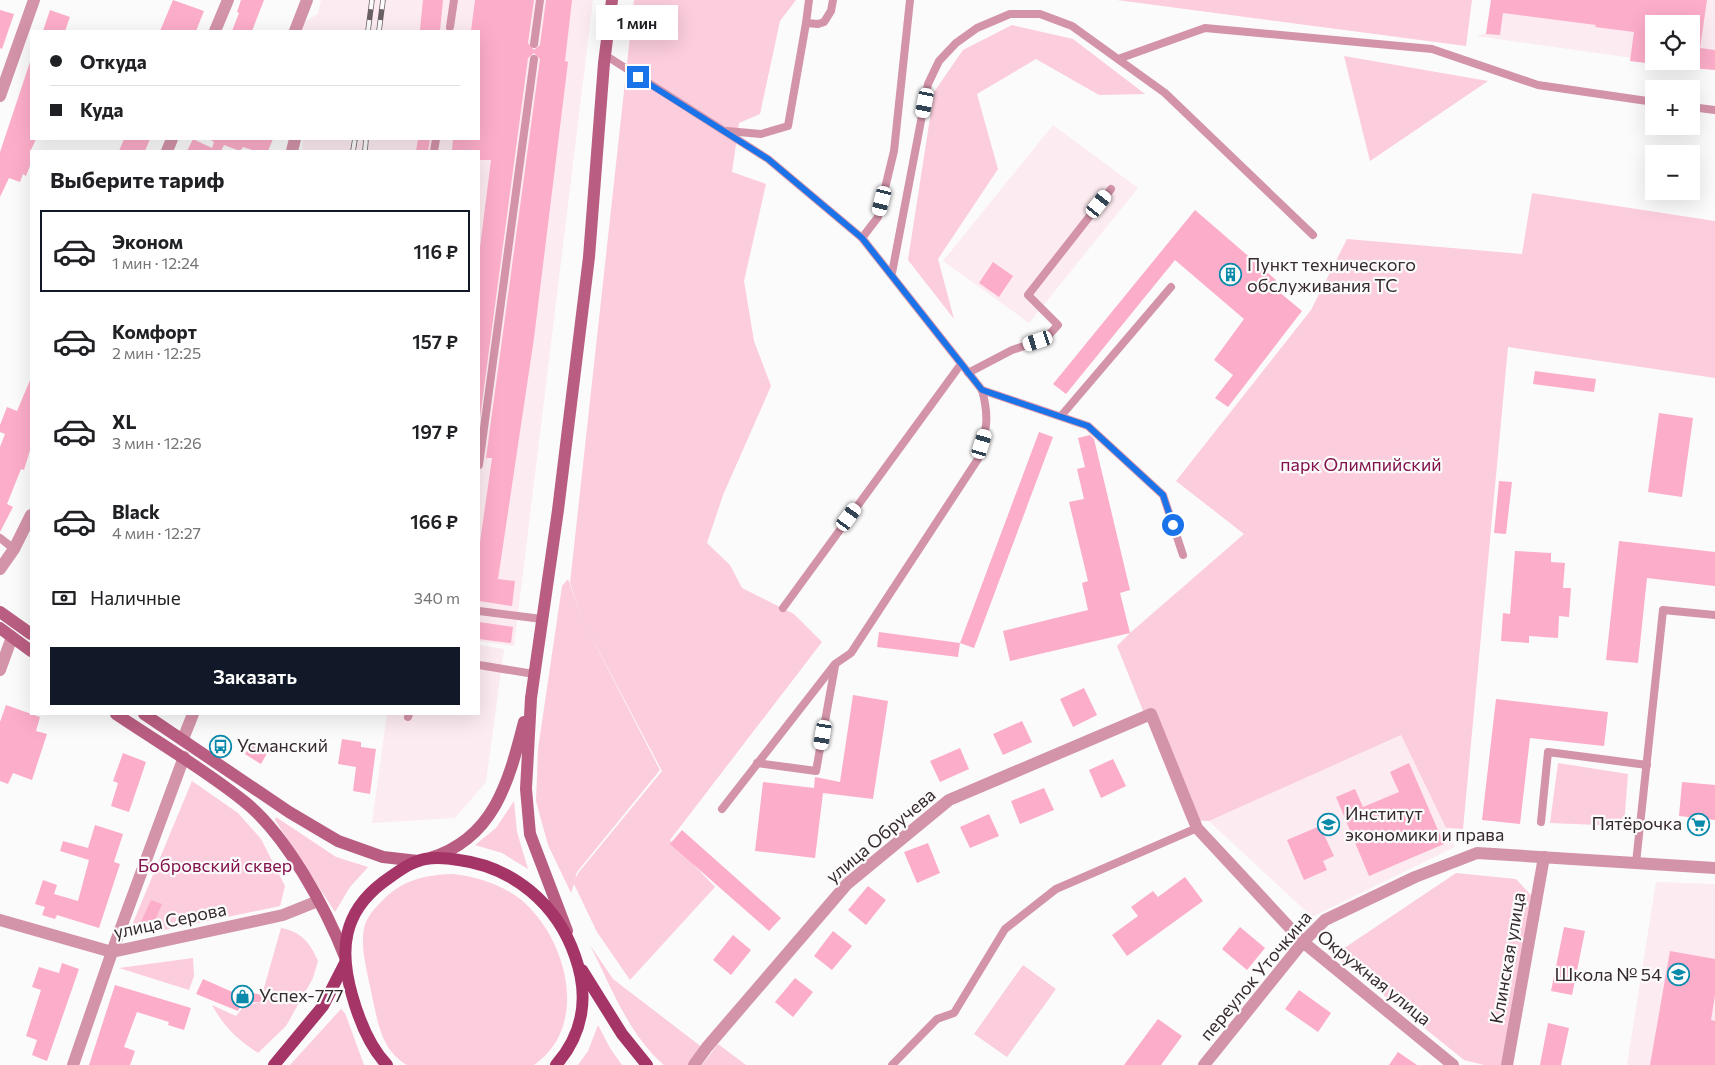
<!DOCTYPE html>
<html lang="ru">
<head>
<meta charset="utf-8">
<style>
	:root { --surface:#fff; --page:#f2f2f2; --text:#202124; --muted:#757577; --line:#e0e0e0; --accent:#111827 }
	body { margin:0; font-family:Commissioner,sans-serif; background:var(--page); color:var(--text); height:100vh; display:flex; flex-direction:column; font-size:19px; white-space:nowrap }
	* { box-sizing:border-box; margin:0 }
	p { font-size:16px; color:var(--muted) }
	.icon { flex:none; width:28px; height:28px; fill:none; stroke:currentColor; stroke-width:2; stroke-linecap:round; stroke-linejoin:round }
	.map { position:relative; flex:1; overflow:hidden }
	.side { position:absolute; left:30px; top:150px; width:450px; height:565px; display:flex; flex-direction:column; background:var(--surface); border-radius:0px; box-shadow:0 5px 20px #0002 }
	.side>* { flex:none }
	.top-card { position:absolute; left:30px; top:30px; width:450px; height:110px; border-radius:0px; box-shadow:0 5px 20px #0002; display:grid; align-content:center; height:110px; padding:0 20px; background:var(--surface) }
	.fabs { position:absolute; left:1645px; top:15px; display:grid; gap:10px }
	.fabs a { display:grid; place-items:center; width:55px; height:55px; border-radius:0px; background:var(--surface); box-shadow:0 5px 20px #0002; font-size:25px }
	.end { position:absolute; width:22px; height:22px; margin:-11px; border:6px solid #1a73e8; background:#fff; box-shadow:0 0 0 2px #fff }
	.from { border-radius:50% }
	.bubble { position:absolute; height:35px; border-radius:0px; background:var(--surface); box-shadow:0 5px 20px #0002; font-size:16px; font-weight:600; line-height:35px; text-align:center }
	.car { position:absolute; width:15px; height:30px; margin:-15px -8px; border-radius:6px; box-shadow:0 0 4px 1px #0007; background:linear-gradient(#fff 24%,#345 0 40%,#fff 0 76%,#345 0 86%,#fff 0) }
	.top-card b { display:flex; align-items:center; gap:18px; height:48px; font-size:19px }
	.top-card b+b { border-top:1px solid var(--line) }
	.top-card i { width:12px; height:12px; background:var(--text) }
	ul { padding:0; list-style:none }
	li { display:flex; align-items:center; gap:15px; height:82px; margin:0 10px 8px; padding:0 10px; border:2px solid transparent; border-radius:0px }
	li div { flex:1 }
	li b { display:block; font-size:19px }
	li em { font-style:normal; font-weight:600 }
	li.current { border-color:var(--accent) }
	li>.icon { width:45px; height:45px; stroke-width:1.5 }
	h2 { padding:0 20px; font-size:22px; line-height:60px }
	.pay { display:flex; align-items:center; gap:12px; height:55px; padding:0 20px; font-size:19px }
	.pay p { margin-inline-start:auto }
	.action { display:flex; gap:10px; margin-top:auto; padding:10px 20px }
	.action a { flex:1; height:58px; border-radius:0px; background:var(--accent); color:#fff; font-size:20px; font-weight:600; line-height:58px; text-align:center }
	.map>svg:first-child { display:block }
	.built { fill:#fcebf0 }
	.green { fill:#fccddc; fill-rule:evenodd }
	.building { fill:#fcadc9 }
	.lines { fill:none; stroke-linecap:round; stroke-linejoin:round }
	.lane { stroke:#d393a9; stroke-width:8 }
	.street { stroke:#d393a9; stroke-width:12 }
	.secondary { stroke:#b95e82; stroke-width:12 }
	.primary { stroke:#a53467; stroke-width:12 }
	.rail-casing { stroke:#696063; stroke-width:5.5 }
	.rail { stroke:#fbfbfb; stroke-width:4; stroke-dasharray:11; stroke-linecap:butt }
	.route { stroke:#1a73e8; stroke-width:6 }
	.labels { text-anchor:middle; stroke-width:4.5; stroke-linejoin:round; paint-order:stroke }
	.poi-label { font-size:18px; fill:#362a2e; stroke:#fbfbfb; text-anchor:start }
	.park-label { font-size:18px; fill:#83124c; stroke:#fbfbfb }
	.street-label { font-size:18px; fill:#362a2e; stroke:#fbfbfb }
</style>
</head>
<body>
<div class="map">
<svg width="1715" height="1065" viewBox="0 0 1715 1065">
	<rect width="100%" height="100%" fill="#fbfbfb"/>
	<g class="built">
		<path d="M321,0H593L514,646L479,641V151H302L303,139H479V31H292V29L318,14Z"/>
		<path d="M1491,0H1715V70L1656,61H1691V24H1654V61L1476,36L1486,33Z"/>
		<path d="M1053,125L1138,188L1029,323L943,261Z"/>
		<path d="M479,645L504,649L486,782L455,818L372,823L387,714H479Z"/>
		<path d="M1401,735L1455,847L1312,917L1209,821Z"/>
		<path d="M1656,882L1715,884V1065H1627Z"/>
	</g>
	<g class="green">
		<path d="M634,0H796L780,21L760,114L739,123L732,172L766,184L744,281L754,341L771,386L723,495L707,543L730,565L742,588L794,614L822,642L670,840L715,887L630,980L597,932L574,884L571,893L548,845L536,801L538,749L562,586L568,579L583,621L570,583ZM584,623L662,771L579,872L575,879L577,872L660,770Z"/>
		<path d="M1117,0H1472L1466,46Z"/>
		<path d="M1012,25L1073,39L1145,94L1099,95L1036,59L977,94L998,169L938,259L954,319L908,260L934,92L963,50Z"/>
		<path d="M1344,56L1488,81L1370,161Z"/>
		<path d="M1532,193L1715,221V378L1508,347L1463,829L1446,828L1401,735L1209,821L1187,820L1117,646L1130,633L1244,534L1176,481L1311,310L1347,239L1522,254Z"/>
		<path d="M1558,763L1628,774L1624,826L1550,823Z"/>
		<path d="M192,781L238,813L261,839L285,886L280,906L136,936L130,930Z"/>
		<path d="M514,801L517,832L528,869L502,853L475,845L496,828Z"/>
		<path d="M276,817L336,857L368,867L350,887L335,912L275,820Z"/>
		<path d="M1456,873L1516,879L1540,905L1512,1065H1484L1464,1060L1334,955Z"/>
		<path d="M453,874C479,877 506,886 526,904C568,944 589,1027 534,1065H407C381,1050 378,1022 372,996C368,974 360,950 364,928C367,917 373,910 381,902C402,880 423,875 453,874Z"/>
		<path d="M281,928C302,932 310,943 318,961L313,978L286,1026L258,1053C238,1040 224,1027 212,1005L236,1016L244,1006L260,1002Z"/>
		<path d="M590,945L613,979L703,1048L690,1065H664C628,1034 611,986 590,945Z"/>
		<path d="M193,958L194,976L189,990L119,968Z"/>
		<path d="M1023,965L1056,989L1007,1057L974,1034Z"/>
		<path d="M341,1009L345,1013L364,1065H290Z"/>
		<path d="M598,1025L610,1048L622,1065H578L588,1051Z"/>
		<path d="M718,1044L746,1065H702Z"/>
	</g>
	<g class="building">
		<path d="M173,0L204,11L196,31H160Z"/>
		<path d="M241,0H264L252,31H232L239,13L237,12Z"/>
		<path d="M423,0H443L440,31L420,30Z"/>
		<path d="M475,0H534L528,43L534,50L540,45L546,0H572L565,61L568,62L534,338L498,579L515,581L512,606L479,601V549L492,458H486L540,59L534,53L528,58L479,425V255L491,160H479V151H452L453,139H479V31H471Z"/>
		<path d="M1491,0H1707L1700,48L1715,50V70L1691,68V24H1654V64L1630,61L1634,32L1595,27L1596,25L1503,13L1500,35L1486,34Z"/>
		<path d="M0,10L14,14L2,49L0,48Z"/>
		<path d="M50,10L70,17L65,31H43Z"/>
		<path d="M30,62L31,139H36L31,150V163L26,176L23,174L20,182L9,178L0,197V152Z"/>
		<path d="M124,139H150L145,151H119Z"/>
		<path d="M193,139L212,148L214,142L209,139H273L268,151H255L243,147L240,151L224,145L221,151H187Z"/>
		<path d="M418,139H430L428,151H416Z"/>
		<path d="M1195,210L1276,280L1272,286L1302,311L1228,407L1215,398L1233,375L1214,360L1244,319L1175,260L1066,394L1053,384Z"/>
		<path d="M993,262L1013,276L999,297L979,283Z"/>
		<path d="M1535,371L1596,379L1594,392L1533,384Z"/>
		<path d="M31,378V447L24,470L21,469L7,504L13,507L0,532V447L5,434L0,432V425L7,407L17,411Z"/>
		<path d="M1659,413L1693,418L1682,497L1648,492Z"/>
		<path d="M1039,432L1053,437L974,648L960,643Z"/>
		<path d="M1090,435L1094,439L1130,590L1120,593L1130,633L1010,661L1003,631L1088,610L1082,583L1088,581L1069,502L1084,499L1077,469L1085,467L1078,438Z"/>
		<path d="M1499,481L1512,482L1506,534L1494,533Z"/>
		<path d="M1619,541L1715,552V586L1647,578L1638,663L1606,660Z"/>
		<path d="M1515,551L1551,553V562L1565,563L1563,588H1571L1569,617L1559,616L1558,638L1529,636V643L1501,641L1503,613L1510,614Z"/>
		<path d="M479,622L513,627L511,643L479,639Z"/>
		<path d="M879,632L960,643L958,657L877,647Z"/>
		<path d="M1084,688L1097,715L1073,727L1060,699Z"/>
		<path d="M853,695L888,701L873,799L823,793L815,858L755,851L763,782L814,788L815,777L840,782Z"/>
		<path d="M1496,699L1608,712L1604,746L1530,738L1520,824L1482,820Z"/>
		<path d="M6,705L40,717L36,731L47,734L32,780L13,773L8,784L0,781V722Z"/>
		<path d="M1022,721L1032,742L1003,755L993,734Z"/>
		<path d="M342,739L361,742V747L376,749L370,794L353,791L356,767L338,764Z"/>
		<path d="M253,741L269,750L261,764L245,754Z"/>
		<path d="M960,748L969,769L940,782L930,761Z"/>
		<path d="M123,753L146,762L129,812L111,806L118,783L113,781Z"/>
		<path d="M1113,759L1126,786L1101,798L1089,770Z"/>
		<path d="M1409,763L1444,844L1369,876L1336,797L1355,789L1363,807L1399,792L1390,772Z"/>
		<path d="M1682,782L1715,785V820L1679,816Z"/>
		<path d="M1044,788L1054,810L1020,824L1011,801Z"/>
		<path d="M989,814L999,836L970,848L960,827Z"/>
		<path d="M95,825L123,834L114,862L120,864L99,928L57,915L55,919L42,915L45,907L35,904L43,880L57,885L54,894L78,901L89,860L60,851L63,841L88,848Z"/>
		<path d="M1320,826L1334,856L1323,861L1327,870L1304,880L1287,840Z"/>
		<path d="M682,830L781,918L769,931L670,844Z"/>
		<path d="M928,843L940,873L917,883L904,852Z"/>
		<path d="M1185,877L1203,901L1127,956L1112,935L1138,916L1131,907L1153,891L1158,897Z"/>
		<path d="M868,886L886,900L866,925L848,910Z"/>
		<path d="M151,900L162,904L152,928L140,924Z"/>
		<path d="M1240,927L1265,948L1247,970L1222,949Z"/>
		<path d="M1564,927L1585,931L1572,995L1551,991Z"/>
		<path d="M833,931L852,946L832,970L814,956Z"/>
		<path d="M733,935L751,950L731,975L713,960Z"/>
		<path d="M1670,951L1715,959V995L1711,1020L1715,1021V1065H1650Z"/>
		<path d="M62,963L79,969L47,1061L32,1055L37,1040L26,1036L41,990L32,987L39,967L59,973Z"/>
		<path d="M795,978L813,992L793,1017L775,1002Z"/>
		<path d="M203,979L237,994L249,990L248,992L273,997V1001L242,1003L238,1011L196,994Z"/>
		<path d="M115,985L191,1008L184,1030L168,1025L169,1022L137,1012L124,1047L135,1051L130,1065H89Z"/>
		<path d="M1299,990L1331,1013L1318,1032L1285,1009Z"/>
		<path d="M1158,1019L1182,1036L1161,1065H1124Z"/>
		<path d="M1548,1023L1569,1028L1561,1065H1540Z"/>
		<path d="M1398,1052L1417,1065H1389Z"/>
	</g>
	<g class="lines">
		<g class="lane">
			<path d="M806,23L809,0"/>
			<path d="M450,27L454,0"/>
			<path d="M534,44L540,0"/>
			<path d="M605,55L768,159L862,238L982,390C990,419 986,431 978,459L851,653L835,664L722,809"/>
			<path d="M1118,59L1205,28L1432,49L1538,85L1654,102"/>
			<path d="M1691,107L1715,110"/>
			<path d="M727,131L761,134L788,126L806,23L818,24L824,22L831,11L833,0"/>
			<path d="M434,151L436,139"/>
			<path d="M862,238L878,217L894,151L910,0"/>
			<path d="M892,273L928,84L939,61L956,43L977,28L1010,14H1040L1072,26L1165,93L1313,235"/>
			<path d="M968,373L1012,350L1045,339L1058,325L1028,295L1111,189"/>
			<path d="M982,390L1088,426L1163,495L1183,555"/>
			<path d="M1061,416L1171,287"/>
			<path d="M479,465L534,59"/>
			<path d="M0,538L14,549"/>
			<path d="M783,608L961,364"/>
			<path d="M479,611L542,619"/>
			<path d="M479,665L534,674"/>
			<path d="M408,717L409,714"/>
			<path d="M757,763L816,771L835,666"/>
			<path d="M1541,822L1548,752L1647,765"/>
			<path d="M1636,863L1663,610L1715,615"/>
			<path d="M892,1065L937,1019L954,1013L1005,929L1056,889L1197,828"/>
		</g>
		<g class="street">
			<path d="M215,31L228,0"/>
			<path d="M295,31L307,0"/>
			<path d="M0,96L34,0"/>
			<path d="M167,151L172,139"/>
			<path d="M292,151L295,139"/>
			<path d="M0,569L14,549L31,515"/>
			<path d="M0,670L12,637"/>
			<path d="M183,739L193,714"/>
			<path d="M0,920L112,952L283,915L318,901"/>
			<path d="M73,1065L112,952L184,757"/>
			<path d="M694,1065L707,1047L847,884L949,800L1151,714L1197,828L1303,942L1453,1065"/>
			<path d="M1204,1065L1303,942L1325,920L1415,877L1477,853L1715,868"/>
			<path d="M1507,1065L1544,857"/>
		</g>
		<g class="secondary">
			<path d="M0,612L31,634"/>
			<path d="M0,628L31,651"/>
			<path d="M116,714C159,743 204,769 245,802C286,835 326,908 345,957"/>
			<path d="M144,714L289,812L338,841L383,857L418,861"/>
			<path d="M430,858C495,838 509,780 524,722"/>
			<path d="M567,931L530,834L526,789L531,698L558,510L589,257L604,63L612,0"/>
		</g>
		<g class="primary">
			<path d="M582,970L622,1034L647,1065"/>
			<path d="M274,1065L323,1006L345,963"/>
			<path d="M387,1065C369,1046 359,1020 352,995C339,950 343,913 382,883C395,874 409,862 425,859C436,857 448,858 459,860C513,867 557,904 575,956C589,995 584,1033 556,1065"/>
		</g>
		<defs>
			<g id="rail">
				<path d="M368,31L372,0"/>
				<path d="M379,31L383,0"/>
				<path d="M353,151L355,139"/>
				<path d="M365,151L366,139"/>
			</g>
		</defs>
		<use href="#rail" class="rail-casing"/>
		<use href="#rail" class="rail"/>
	</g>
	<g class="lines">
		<path class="route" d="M638,77L768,159L862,238L982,390L1088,426L1163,495L1173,525"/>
	</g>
	<defs>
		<symbol id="building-ring" viewBox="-11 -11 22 22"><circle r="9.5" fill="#fbfbfb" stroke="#098aab" stroke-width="1.5"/><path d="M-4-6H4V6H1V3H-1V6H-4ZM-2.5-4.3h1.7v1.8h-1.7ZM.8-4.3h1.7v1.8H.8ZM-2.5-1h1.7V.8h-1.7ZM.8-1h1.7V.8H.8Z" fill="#098aab"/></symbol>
		<symbol id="bus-ring" viewBox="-11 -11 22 22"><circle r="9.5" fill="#fbfbfb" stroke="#098aab" stroke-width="1.5"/><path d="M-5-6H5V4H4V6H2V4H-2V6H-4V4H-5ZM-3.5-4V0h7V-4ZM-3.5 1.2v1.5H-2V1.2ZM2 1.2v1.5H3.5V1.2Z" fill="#098aab"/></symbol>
		<symbol id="university-ring" viewBox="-11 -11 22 22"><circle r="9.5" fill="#fbfbfb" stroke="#098aab" stroke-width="1.5"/><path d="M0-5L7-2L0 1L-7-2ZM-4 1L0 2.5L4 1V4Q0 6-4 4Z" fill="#098aab"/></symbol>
		<symbol id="supermarket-ring" viewBox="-11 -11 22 22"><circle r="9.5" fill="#fbfbfb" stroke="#098aab" stroke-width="1.5"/><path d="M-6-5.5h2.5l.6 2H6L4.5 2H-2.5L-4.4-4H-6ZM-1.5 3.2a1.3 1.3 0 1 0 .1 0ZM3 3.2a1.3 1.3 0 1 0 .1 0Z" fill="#098aab"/></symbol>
		<symbol id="school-ring" viewBox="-11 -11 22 22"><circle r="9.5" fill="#fbfbfb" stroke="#098aab" stroke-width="1.5"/><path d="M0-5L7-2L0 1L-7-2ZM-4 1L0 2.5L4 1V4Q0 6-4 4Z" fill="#098aab"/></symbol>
		<symbol id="shop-ring" viewBox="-11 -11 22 22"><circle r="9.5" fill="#fbfbfb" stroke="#098aab" stroke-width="1.5"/><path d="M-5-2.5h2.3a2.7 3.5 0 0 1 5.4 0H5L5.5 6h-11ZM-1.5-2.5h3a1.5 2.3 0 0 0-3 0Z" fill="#098aab"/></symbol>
	</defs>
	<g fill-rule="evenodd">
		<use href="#building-ring" x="1218" y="262" width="25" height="25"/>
		<use href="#bus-ring" x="208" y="734" width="25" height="25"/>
		<use href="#university-ring" x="1316" y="812" width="25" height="25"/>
		<use href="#supermarket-ring" x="1686" y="812" width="25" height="25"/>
		<use href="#school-ring" x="1666" y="962" width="25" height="25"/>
		<use href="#shop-ring" x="230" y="984" width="25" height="25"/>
	</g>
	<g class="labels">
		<g class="poi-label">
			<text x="1247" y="271">Пункт технического<tspan x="1247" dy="21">обслуживания ТС</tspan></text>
			<text x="237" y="752">Усманский</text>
			<text x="1345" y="820">Институт<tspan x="1345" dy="21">экономики и права</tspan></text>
			<text x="1682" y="830" text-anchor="end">Пятёрочка</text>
			<text x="1662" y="981" text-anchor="end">Школа № 54</text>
			<text x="259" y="1002">Успех-777</text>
		</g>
		<g class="park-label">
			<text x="1361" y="471">парк Олимпийский</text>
			<text x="215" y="872">Бобровский сквер</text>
		</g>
		<g class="street-label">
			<text transform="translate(881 836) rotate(-40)" y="6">улица Обручева</text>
			<text transform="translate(170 921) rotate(-12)" y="6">улица Серова</text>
			<text transform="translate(1508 958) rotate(-80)" y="6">Клинская улица</text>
			<text transform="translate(1256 976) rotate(-50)" y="6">переулок Уточкина</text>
			<text transform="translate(1374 978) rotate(39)" y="6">Окружная улица</text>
		</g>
	</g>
</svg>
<div class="fabs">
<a><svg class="icon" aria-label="locate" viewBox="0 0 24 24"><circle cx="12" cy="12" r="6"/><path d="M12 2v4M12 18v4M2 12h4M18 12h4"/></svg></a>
<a>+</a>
<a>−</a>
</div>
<i class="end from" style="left:1173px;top:525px"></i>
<i class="end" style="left:638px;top:77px"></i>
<div class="bubble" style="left:596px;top:5px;width:82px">1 мин</div>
<i class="car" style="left:925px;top:103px;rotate:191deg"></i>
<i class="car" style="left:882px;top:201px;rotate:194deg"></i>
<i class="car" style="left:1099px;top:204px;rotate:38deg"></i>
<i class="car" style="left:1038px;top:341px;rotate:252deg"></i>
<i class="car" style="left:982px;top:444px;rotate:17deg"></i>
<i class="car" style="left:849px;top:517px;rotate:36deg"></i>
<i class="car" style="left:823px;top:735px;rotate:190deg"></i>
<div class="top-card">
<b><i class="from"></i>Откуда</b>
<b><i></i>Куда</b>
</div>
<section class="side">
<h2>Выберите тариф</h2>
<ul>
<li class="current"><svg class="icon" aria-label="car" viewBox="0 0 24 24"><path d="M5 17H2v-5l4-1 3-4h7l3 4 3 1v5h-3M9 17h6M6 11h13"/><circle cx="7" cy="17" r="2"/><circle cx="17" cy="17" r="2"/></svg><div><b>Эконом</b><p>1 мин · 12:24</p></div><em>116 ₽</em></li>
<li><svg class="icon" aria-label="car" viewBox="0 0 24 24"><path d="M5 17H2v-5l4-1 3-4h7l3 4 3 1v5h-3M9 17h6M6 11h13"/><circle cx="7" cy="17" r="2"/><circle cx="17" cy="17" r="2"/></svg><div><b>Комфорт</b><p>2 мин · 12:25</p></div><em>157 ₽</em></li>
<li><svg class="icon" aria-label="car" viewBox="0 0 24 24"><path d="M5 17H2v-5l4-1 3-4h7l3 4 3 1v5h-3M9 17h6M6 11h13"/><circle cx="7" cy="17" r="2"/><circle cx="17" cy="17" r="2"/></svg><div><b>XL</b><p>3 мин · 12:26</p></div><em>197 ₽</em></li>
<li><svg class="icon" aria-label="car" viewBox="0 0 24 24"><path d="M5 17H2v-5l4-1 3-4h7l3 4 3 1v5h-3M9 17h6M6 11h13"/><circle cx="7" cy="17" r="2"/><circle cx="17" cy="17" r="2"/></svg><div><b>Black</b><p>4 мин · 12:27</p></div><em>166 ₽</em></li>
</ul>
<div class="pay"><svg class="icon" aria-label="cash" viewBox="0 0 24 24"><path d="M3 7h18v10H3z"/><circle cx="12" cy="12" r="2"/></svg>Наличные<p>340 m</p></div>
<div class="action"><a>Заказать</a></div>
</section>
</div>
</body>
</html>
